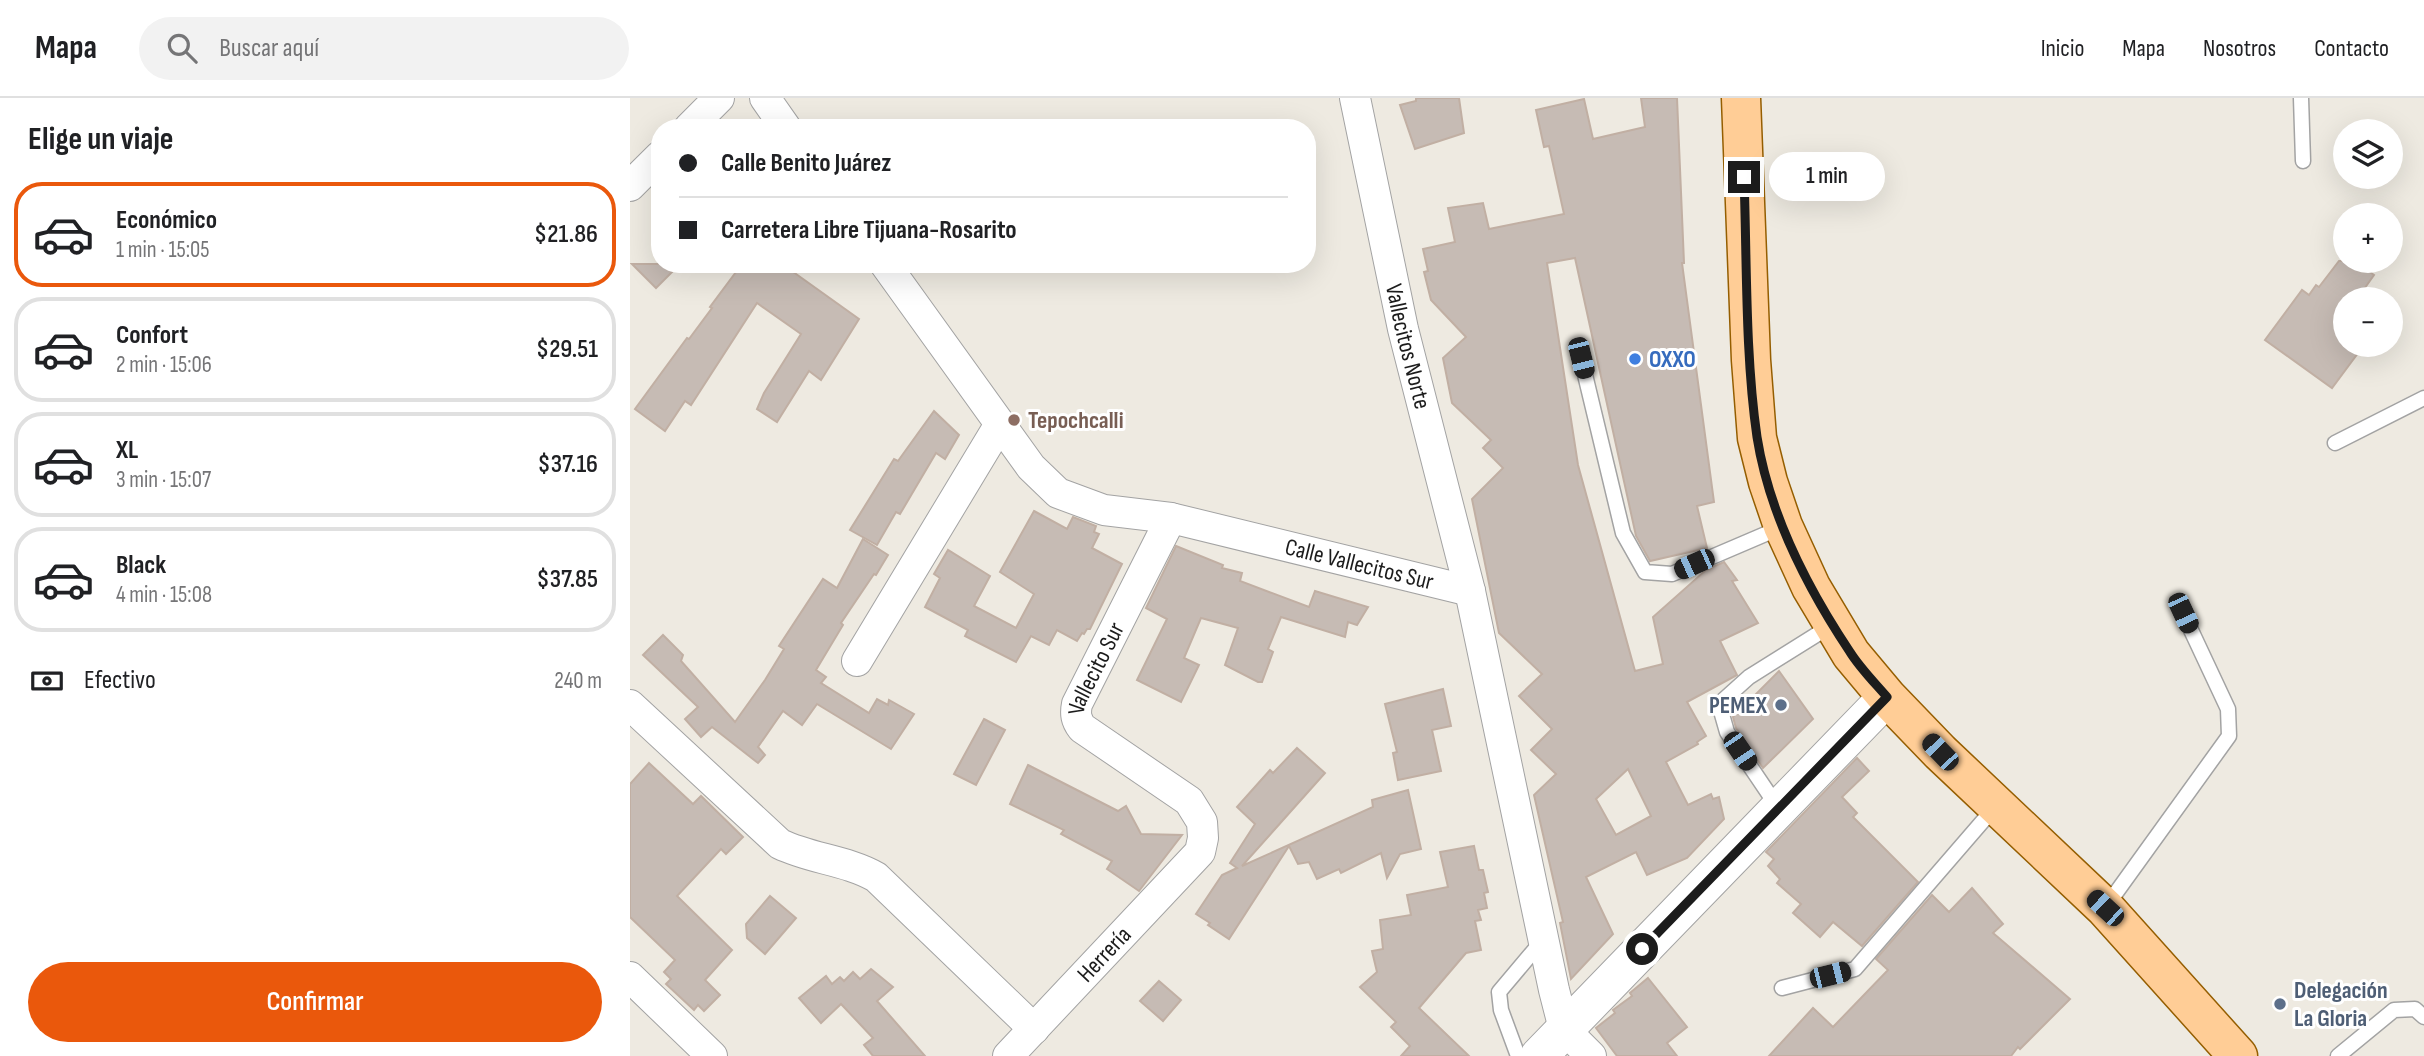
<!DOCTYPE html>
<html lang="es">
<head>
<meta charset="utf-8">
<style>
	:root { --surface:#fff; --page:#f2f2f2; --text:#202124; --muted:#757577; --line:#e0e0e0; --accent:#ea580c }
	body { margin:0; font-family:"Sofia Sans Condensed",sans-serif; background:var(--page); color:var(--text); height:100vh; display:flex; flex-direction:column; font-size:26px; white-space:nowrap }
	* { box-sizing:border-box; margin:0 }
	p { font-size:23px; color:var(--muted) }
	.icon { flex:none; width:38px; height:38px; fill:none; stroke:currentColor; stroke-width:2; stroke-linecap:round; stroke-linejoin:round }
	.map { position:relative; flex:1; overflow:hidden }
	.sheet { display:flex; flex-direction:column; background:var(--surface); width:630px }
	.sheet>* { flex:none }
	.hud { position:absolute; left:21px; top:21px; width:665px; height:154px; border-radius:28px; box-shadow:0 7px 28px #0002; display:grid; align-content:center; height:154px; padding:0 28px; background:var(--surface) }
	.tools { position:absolute; left:1703px; top:21px; display:grid; gap:14px }
	.tools a { display:grid; place-items:center; width:70px; height:70px; border-radius:50%; background:var(--surface); box-shadow:0 7px 28px #0002; font-size:35px }
	.end { position:absolute; width:32px; height:32px; margin:-16px; border:9px solid #1c1c1c; background:#fff; box-shadow:0 0 0 4px #fff }
	.from { border-radius:50% }
	.bubble { position:absolute; height:49px; border-radius:24px; background:var(--surface); box-shadow:0 7px 28px #0002; font-size:23px; font-weight:600; line-height:49px; text-align:center }
	.car { position:absolute; width:21px; height:42px; margin:-21px -10px; border-radius:9px; box-shadow:0 0 5px 2px #0007; background:linear-gradient(#222 24%,#8ab4d8 0 40%,#222 0 76%,#8ab4d8 0 86%,#222 0) }
	.hud b { display:flex; align-items:center; gap:24px; height:66px; font-size:26px }
	.hud b+b { border-top:2px solid var(--line) }
	.hud i { width:18px; height:18px; background:var(--text) }
	ul { padding:0; list-style:none }
	li { display:flex; align-items:center; gap:21px; height:105px; margin:0 14px 10px; padding:0 14px; border:4px solid var(--line); border-radius:28px }
	li div { flex:1 }
	li b { display:block; font-size:26px }
	li em { font-style:normal; font-weight:600 }
	li.selected { border-color:var(--accent) }
	li>.icon { width:63px; height:63px; stroke-width:1.5 }
	h2 { padding:0 28px; font-size:32px; line-height:84px }
	.pay { display:flex; align-items:center; gap:18px; height:77px; padding:0 28px; font-size:26px }
	.pay p { margin-inline-start:auto }
	.action { display:flex; gap:14px; margin-top:auto; padding:14px 28px }
	.action a { flex:1; height:80px; border-radius:42px; background:var(--accent); color:#fff; font-size:28px; font-weight:600; line-height:80px; text-align:center }
	header { display:flex; align-items:center; gap:42px; box-sizing:border-box; height:98px; padding:0 35px; background:var(--surface); border-bottom:2px solid var(--line) }
	header strong { font-size:33px }
	nav { display:flex; gap:38px; margin-inline-start:auto; font-size:24px }
	.search { width:490px; height:63px; background:var(--page); display:flex; align-items:center; gap:18px; box-sizing:border-box; padding:0 24px; border-radius:38px; color:var(--muted); font-size:26px }
	main { display:flex; flex:1; min-height:0 }
	.map>svg:first-child { display:block }
	.building { fill:#c6bbb4; stroke:#c1afa3; stroke-width:2; fill-rule:evenodd }
	.lines { fill:none; stroke-linecap:round; stroke-linejoin:round }
	.service-casing { stroke:#a3a3a3; stroke-width:17 }
	.minor-casing { stroke:#a3a3a3; stroke-width:32 }
	.tertiary-casing { stroke:#a3a3a3; stroke-width:39 }
	.primary-casing { stroke:#955e00; stroke-width:41 }
	.service { stroke:#fff; stroke-width:14 }
	.minor { stroke:#fff; stroke-width:30 }
	.tertiary { stroke:#fff; stroke-width:37 }
	.primary { stroke:#ffcd96; stroke-width:38 }
	.route { stroke:#1c1c1c; stroke-width:9 }
	.shop-dot { fill:#3f7fe0; stroke:#fff; stroke-width:2.5 }
	.education-dot { fill:#8d6e63; stroke:#fff; stroke-width:2.5 }
	.service-dot { fill:#5c6f8a; stroke:#fff; stroke-width:2.5 }
	.labels { text-anchor:middle; stroke-width:6; stroke-linejoin:round; paint-order:stroke }
	.street-label { font-size:24px; fill:#1c1c1c; stroke:#fff }
	.shop-label { font-size:24px; font-weight:bold; fill:#366cbe; stroke:#fff; text-anchor:start }
	.education-label { font-size:24px; font-weight:bold; fill:#785e54; stroke:#fff; text-anchor:start }
	.service-label { font-size:24px; font-weight:bold; fill:#4e5e75; stroke:#fff; text-anchor:end }
</style>
</head>
<body>
<header>
<strong>Mapa</strong>
<div class="search"><svg class="icon" aria-label="search" viewBox="0 0 24 24"><circle cx="10" cy="10" r="6"/><path d="M15 15l6 6"/></svg>Buscar aquí</div>
<nav><a>Inicio</a><a>Mapa</a><a>Nosotros</a><a>Contacto</a></nav>
</header>
<main>
<section class="sheet">
<h2>Elige un viaje</h2>
<ul>
<li class="selected"><svg class="icon" aria-label="car" viewBox="0 0 24 24"><path d="M5 17H2v-5l4-1 3-4h7l3 4 3 1v5h-3M9 17h6M6 11h13"/><circle cx="7" cy="17" r="2"/><circle cx="17" cy="17" r="2"/></svg><div><b>Económico</b><p>1 min · 15:05</p></div><em>$21.86</em></li>
<li><svg class="icon" aria-label="car" viewBox="0 0 24 24"><path d="M5 17H2v-5l4-1 3-4h7l3 4 3 1v5h-3M9 17h6M6 11h13"/><circle cx="7" cy="17" r="2"/><circle cx="17" cy="17" r="2"/></svg><div><b>Confort</b><p>2 min · 15:06</p></div><em>$29.51</em></li>
<li><svg class="icon" aria-label="car" viewBox="0 0 24 24"><path d="M5 17H2v-5l4-1 3-4h7l3 4 3 1v5h-3M9 17h6M6 11h13"/><circle cx="7" cy="17" r="2"/><circle cx="17" cy="17" r="2"/></svg><div><b>XL</b><p>3 min · 15:07</p></div><em>$37.16</em></li>
<li><svg class="icon" aria-label="car" viewBox="0 0 24 24"><path d="M5 17H2v-5l4-1 3-4h7l3 4 3 1v5h-3M9 17h6M6 11h13"/><circle cx="7" cy="17" r="2"/><circle cx="17" cy="17" r="2"/></svg><div><b>Black</b><p>4 min · 15:08</p></div><em>$37.85</em></li>
</ul>
<div class="pay"><svg class="icon" aria-label="cash" viewBox="0 0 24 24"><path d="M3 7h18v10H3z"/><circle cx="12" cy="12" r="2"/></svg>Efectivo<p>240 m</p></div>
<div class="action"><a>Confirmar</a></div>
</section>
<div class="map">
<svg width="1794" height="958" viewBox="0 0 1794 958">
	<rect width="100%" height="100%" fill="#eeeae1"/>
	<g class="building">
		<path d="M786,0H829L834,35L785,51L770,7L786,3Z"/>
		<path d="M1011,0H1047L1054,165H1052L1084,404L1067,408L1077,450L1020,463L1006,438L945,160L917,165L948,367L1005,573L1033,566L1023,519L1076,472L1094,464L1107,482L1102,483L1128,525L1090,543L1107,577L1057,604L1076,638L1067,644L1068,646L1036,664L1058,707L1081,696L1083,701L1089,699L1094,721L1057,760L1017,777L1006,754L956,779L983,836L941,881L930,825L933,824L904,697L926,676L901,652L922,631L889,598L912,576L869,535L842,401L873,370L853,350L861,342L822,305L813,260L836,239L801,202L794,174L798,173L793,151L825,144L818,110L853,105L859,131L934,116L919,48L914,49L906,12L954,1L963,41L1015,29ZM998,671L1021,718L986,737L966,701Z"/>
		<path d="M1709,163H1724L1744,177L1727,201H1715V247H1734L1702,290L1635,242L1672,192L1679,197L1686,187L1689,189Z"/>
		<path d="M2,166H50L26,190Z"/>
		<path d="M112,166H152L229,221L191,282L179,273L147,324L127,311L134,295L171,236L127,205L61,307L55,303L35,333L5,311L57,240L59,241L82,210L80,209Z"/>
		<path d="M304,313L329,337L315,361L306,355L270,416L266,414L247,447L220,432L264,361L268,363Z"/>
		<path d="M404,413L437,431L443,419L466,428L464,434L469,436L462,450L492,466L460,531H457L454,536L452,535L447,543L427,532L419,547L401,538L386,564L335,538L338,532L295,509L310,480L304,476L318,452L360,478L344,508L386,530L404,496L370,474Z"/>
		<path d="M233,441L258,457L246,477L244,476L211,525L213,527L186,572L196,579L191,585L239,615L247,601L258,607L259,602L284,616L261,651L187,606L172,627L153,613L128,649L135,657L128,665L82,629L71,639L55,621L68,609L13,557L33,537L53,557L51,563L105,624L135,582L154,551L149,548L193,481L207,490Z"/>
		<path d="M546,448L593,467L592,470L612,475L610,483L679,509L685,493L738,509L727,527L718,524L715,539L651,519L638,551L643,554L632,584H628L595,567L608,530L571,520L554,560L569,567L551,604L507,582L537,521L516,510Z"/>
		<path d="M1149,573L1183,621L1133,670L1106,630L1103,619Z"/>
		<path d="M813,591L821,628L802,632L811,673L768,682L763,655L767,654L755,606Z"/>
		<path d="M354,621L375,632L346,687L324,676Z"/>
		<path d="M667,650L695,675L612,768L743,709L742,702L778,692L791,751L770,756L757,780L751,755L711,775L709,771L687,781L679,764L668,766L659,748L599,841L578,827L580,825L566,816L592,777L607,770L600,765L625,726L607,709L640,672L643,675Z"/>
		<path d="M1227,660L1239,673L1212,699L1227,715L1223,719L1288,784L1232,848L1203,824L1190,839L1163,815L1171,806L1147,785L1150,781L1138,768L1144,761L1136,754Z"/>
		<path d="M19,665L63,706L71,698L113,739L96,756L91,751L47,798L102,852L75,882L90,897L74,913L68,907L64,912L36,886L41,881L34,874L45,862L0,819V686Z"/>
		<path d="M398,667L488,713L496,708L511,736L552,737L509,793L477,771L482,763L431,736L434,732L380,706Z"/>
		<path d="M844,748L849,772H853L858,794L854,795L857,810L848,812L851,822L845,823L851,852L836,855L789,910L839,958H771L780,948L761,929L766,924L730,889L747,874L742,853L753,851L750,822L781,817L777,797L818,789L810,754Z"/>
		<path d="M1342,790L1373,826L1363,835L1440,901L1390,951L1388,949L1381,958H1139L1183,910L1203,929L1258,872L1246,861L1302,797L1319,814Z"/>
		<path d="M140,798L166,820L135,856L117,840L116,826Z"/>
		<path d="M241,871L263,889L247,903L295,958H243L234,947L243,940L211,906L191,925L169,900L196,878L202,886L210,879L214,883L223,874L230,881Z"/>
		<path d="M1018,880L1057,929L1037,945L1047,958H987L966,930L985,915L983,912L1002,898L1000,895Z"/>
		<path d="M529,883L551,902L533,923L510,903Z"/>
	</g>
	<g class="lines">
		<defs>
			<g id="service">
				<path d="M1671,0L1673,63"/>
				<path d="M951,260L993,435L1015,474L1042,476L1152,429"/>
				<path d="M1705,345L1794,300"/>
				<path d="M1149,711L1097,634L1089,606L1119,579L1202,527"/>
				<path d="M1475,810L1599,638L1598,611L1553,515"/>
				<path d="M1152,890L1225,871L1365,709"/>
				<path d="M888,958L871,912L869,894L912,843"/>
				<path d="M1708,958L1764,912L1785,911L1794,919"/>
			</g>
			<g id="minor">
				<path d="M135,0L156,30"/>
				<path id="s1" d="M725,0L773,231L840,493L924,892L934,931L961,958"/>
				<path d="M59,30L89,0"/>
				<path d="M0,88L30,58"/>
				<path id="s2" d="M255,166L401,369L428,395L474,412L541,420L840,493"/>
				<path d="M227,563L370,326"/>
				<path d="M0,607L150,746C181,761 216,762 246,779L404,931"/>
				<path d="M0,879L82,958"/>
				<path id="s3" d="M378,958L570,754L573,740L572,724L559,703L452,630C446,622 445,616 447,606L541,420"/>
			</g>
			<path id="tertiary" d="M909,958L1257,599"/>
			<path id="primary" d="M1111,0L1121,262L1127,340L1138,384L1153,428L1181,489L1221,556L1257,599L1310,654L1475,810L1608,958"/>
		</defs>
		<use href="#service" class="service-casing"/>
		<use href="#minor" class="minor-casing"/>
		<use href="#tertiary" class="tertiary-casing"/>
		<use href="#primary" class="primary-casing"/>
		<use href="#service" class="service"/>
		<use href="#minor" class="minor"/>
		<use href="#tertiary" class="tertiary"/>
		<use href="#primary" class="primary"/>
	</g>
	<g class="lines">
		<path class="route" d="M1012,851L1257,599C1244,584 1230,570 1220,554C1178,491 1139,415 1127,339C1115,256 1117,163 1114,79"/>
	</g>
	<circle class="shop-dot" cx="1005" cy="261" r="7"/>
	<circle class="education-dot" cx="384" cy="322" r="7"/>
	<g class="service-dot">
		<circle cx="1151" cy="607" r="7"/>
		<circle cx="1650" cy="906" r="7"/>
	</g>
	<g class="labels">
		<g class="street-label">
			<text dy="8" stroke="none"><textPath href="#s1" startOffset="254">Vallecitos Norte</textPath></text>
			<text dy="8" stroke="none"><textPath href="#s2" startOffset="598">Calle Vallecitos Sur</textPath></text>
			<text dy="8" stroke="none"><textPath href="#s3" startOffset="530">Vallecito Sur</textPath></text>
			<text dy="8" stroke="none"><textPath href="#s3" startOffset="140">Herrería</textPath></text>
		</g>
		<g class="shop-label">
			<text x="1019" y="269">OXXO</text>
		</g>
		<g class="education-label">
			<text x="398" y="330">Tepochcalli</text>
		</g>
		<g class="service-label">
			<text x="1137" y="615">PEMEX</text>
			<text x="1664" y="900" text-anchor="start">Delegación<tspan x="1664" dy="28">La Gloria</tspan></text>
		</g>
	</g>
</svg>
<div class="tools">
<a><svg class="icon" aria-label="layers" viewBox="0 0 24 24"><path d="M12 4l9 5-9 5-9-5zM3 14l9 5 9-5"/></svg></a>
<a>+</a>
<a>−</a>
</div>
<i class="end from" style="left:1012px;top:851px"></i>
<i class="end" style="left:1114px;top:79px"></i>
<div class="bubble" style="left:1139px;top:54px;width:116px">1 min</div>
<i class="car" style="left:951px;top:260px;rotate:166deg"></i>
<i class="car" style="left:1064px;top:466px;rotate:246deg"></i>
<i class="car" style="left:1553px;top:515px;rotate:155deg"></i>
<i class="car" style="left:1110px;top:653px;rotate:146deg"></i>
<i class="car" style="left:1310px;top:654px;rotate:316deg"></i>
<i class="car" style="left:1475px;top:810px;rotate:313deg"></i>
<i class="car" style="left:1200px;top:877px;rotate:76deg"></i>
<div class="hud">
<b><i class="from"></i>Calle Benito Juárez</b>
<b><i></i>Carretera Libre Tijuana-Rosarito</b>
</div>
</div>
</main>
</body>
</html>
